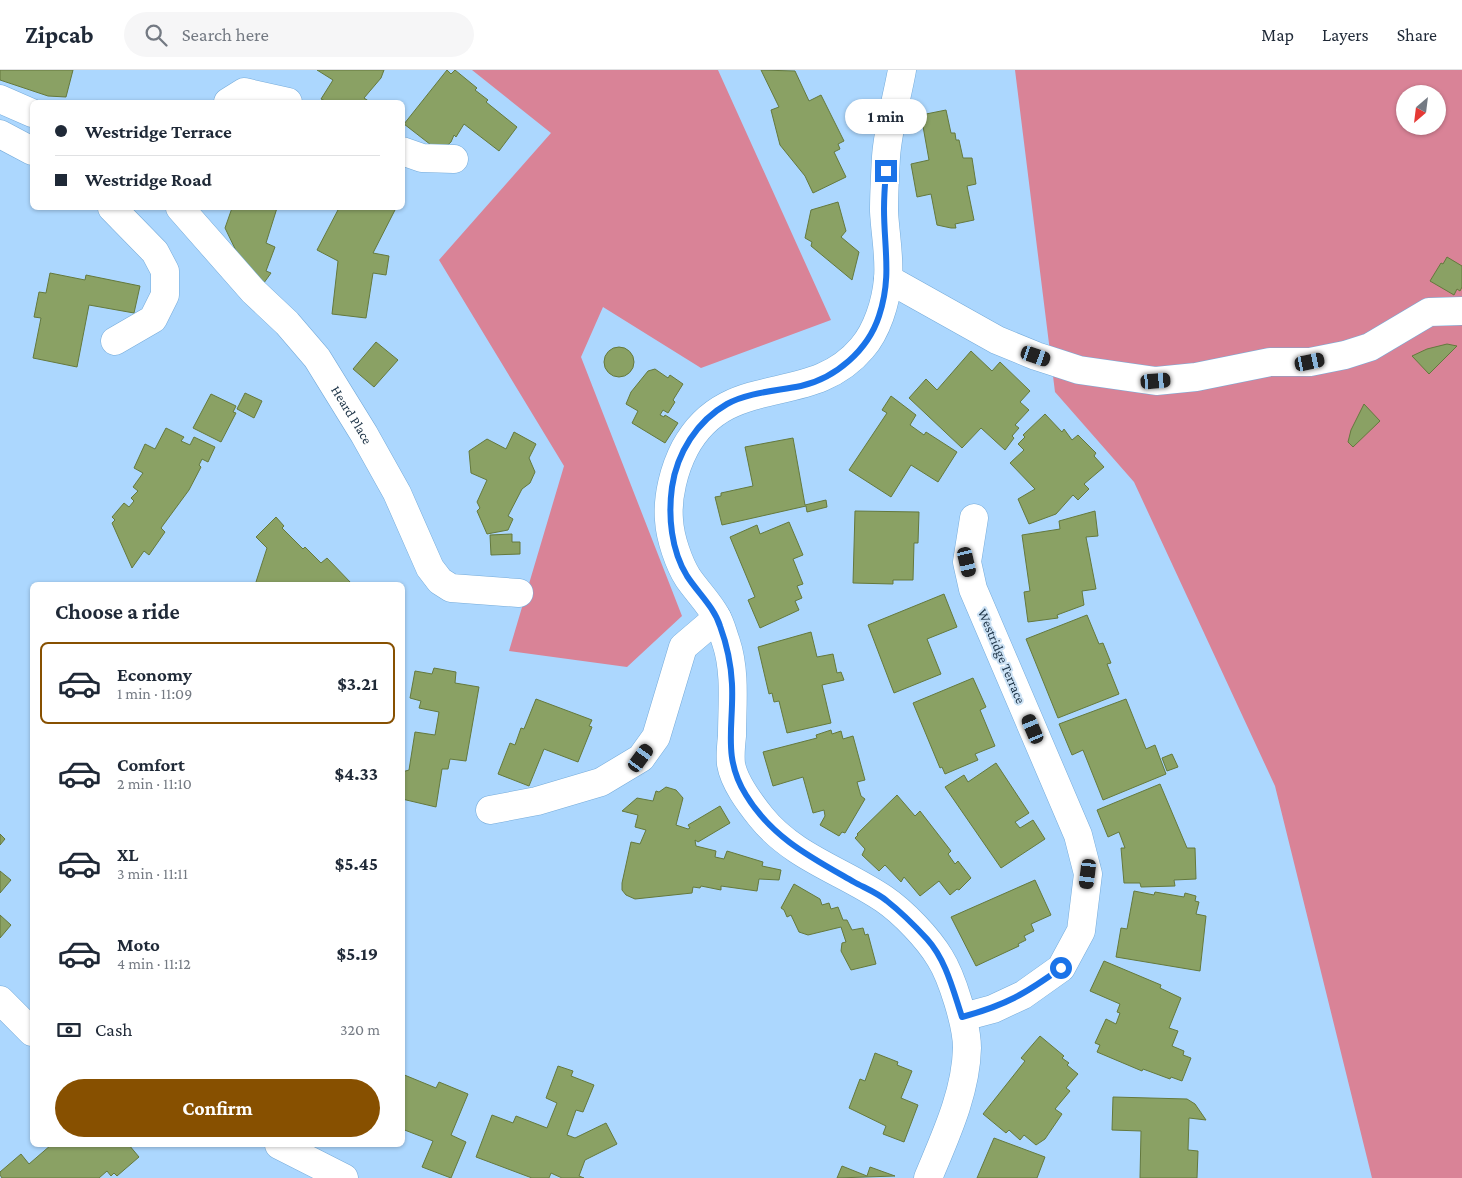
<!DOCTYPE html>
<html lang="en">
<head>
<meta charset="utf-8">
<style>
	:root { --surface:#fff; --page:#f6f6f7; --text:#1f2937; --muted:#747a83; --line:#e0e1e3; --accent:#875000 }
	body { margin:0; font-family:"Crimson Pro",serif; background:var(--page); color:var(--text); height:100vh; display:flex; flex-direction:column; font-size:19px; white-space:nowrap }
	* { box-sizing:border-box; margin:0 }
	p { font-size:16px; color:var(--muted) }
	.icon { flex:none; width:28px; height:28px; fill:none; stroke:currentColor; stroke-width:2; stroke-linecap:round; stroke-linejoin:round }
	.map { position:relative; flex:1; overflow:hidden }
	.details { position:absolute; left:30px; top:512px; width:375px; height:565px; display:flex; flex-direction:column; background:var(--surface); border-radius:8px; box-shadow:0 1px 4px #0004 }
	.details>* { flex:none }
	.top-card { position:absolute; left:30px; top:30px; width:375px; height:110px; border-radius:8px; box-shadow:0 1px 4px #0004; display:grid; align-content:center; height:110px; padding:0 25px; background:var(--surface) }
	.needle { width:32px; rotate:208deg }
	.fabs { position:absolute; left:1396px; top:15px; display:grid; gap:10px }
	.fabs a { display:grid; place-items:center; width:50px; height:50px; border-radius:50%; background:var(--surface); box-shadow:0 1px 4px #0004; font-size:25px }
	.end { position:absolute; width:22px; height:22px; margin:-11px; border:6px solid #1a73e8; background:#fff; box-shadow:0 0 0 2px #fff }
	.from { border-radius:50% }
	.bubble { position:absolute; height:35px; border-radius:18px; background:var(--surface); box-shadow:0 1px 4px #0004; font-size:16px; font-weight:700; line-height:35px; text-align:center }
	.car { position:absolute; width:15px; height:30px; margin:-15px -8px; border-radius:6px; box-shadow:0 0 4px 1px #0007; background:linear-gradient(#222 24%,#8ab4d8 0 40%,#222 0 76%,#8ab4d8 0 86%,#222 0) }
	.top-card b { display:flex; align-items:center; gap:18px; height:48px; font-size:19px }
	.top-card b+b { border-top:1px solid var(--line) }
	.top-card i { width:12px; height:12px; background:var(--text) }
	ul { padding:0; list-style:none }
	li { display:flex; align-items:center; gap:15px; height:82px; margin:0 10px 8px; padding:0 15px; border:2px solid transparent; border-radius:8px }
	li div { flex:1 }
	li b { display:block; font-size:19px }
	li em { font-style:normal; font-weight:700 }
	li.current { border-color:var(--accent) }
	li>.icon { width:45px; height:45px; stroke-width:1.5 }
	h2 { padding:0 25px; font-size:22px; line-height:60px }
	.pay { display:flex; align-items:center; gap:12px; height:55px; padding:0 25px; font-size:19px }
	.pay p { margin-inline-start:auto }
	.action { display:flex; gap:10px; margin-top:auto; padding:10px 25px }
	.action a { flex:1; height:58px; border-radius:30px; background:var(--accent); color:#fff; font-size:20px; font-weight:700; line-height:58px; text-align:center }
	header { display:flex; align-items:center; gap:30px; box-sizing:border-box; height:70px; padding:0 25px; background:var(--surface); border-bottom:1px solid var(--line) }
	header strong { font-size:24px }
	nav { display:flex; gap:28px; margin-inline-start:auto; font-size:18px }
	.search { width:350px; height:45px; background:var(--page); display:flex; align-items:center; gap:12px; box-sizing:border-box; padding:0 18px; border-radius:28px; color:var(--muted); font-size:19px }
	.map>svg:first-child { display:block }
	.green { fill:#d98397; fill-rule:evenodd }
	.building { fill:#8aa164; stroke:#64793d }
	.lines { fill:none; stroke-linecap:round; stroke-linejoin:round }
	.minor-casing { stroke:#75abda; stroke-width:29 }
	.minor { stroke:#fff; stroke-width:28 }
	.route { stroke:#1a73e8; stroke-width:6 }
	.labels { text-anchor:middle; stroke-width:4; stroke-linejoin:round; paint-order:stroke }
	.street-label { font-size:14px; fill:#1f3548; stroke:#cce2f5 }
</style>
</head>
<body>
<header>
<strong>Zipcab</strong>
<div class="search"><svg class="icon" aria-label="search" viewBox="0 0 24 24"><circle cx="10" cy="10" r="6"/><path d="M15 15l6 6"/></svg>Search here</div>
<nav><a>Map</a><a>Layers</a><a>Share</a></nav>
</header>
<div class="map">
<svg width="1462" height="1108" viewBox="0 0 1462 1108">
	<rect width="100%" height="100%" fill="#acd7fe"/>
	<g class="green">
		<path d="M472,0H718L831,250L701,298L603,237L581,287L682,546L627,597L509,581L564,396L439,190L551,63Z"/>
		<path d="M1015,0H1462V1108H1372L1275,716L1134,412L1055,322ZM1405,24H1438V56H1405Z"/>
	</g>
	<g class="building">
		<path d="M0,0H73L66,27L48,26L0,10Z"/>
		<path d="M317,0H384L381,8L364,28L370,32H327L321,29L333,10Z"/>
		<path d="M447,0L451,4L455,0L477,18L475,20L488,30L486,32L517,57L499,81L464,54L456,67L454,65L451,72L440,82L404,54Z"/>
		<path d="M761,0L795,1L809,31L821,25L844,71L838,74L840,79L834,82L846,107L813,123L805,106L780,75L771,40L779,37Z"/>
		<path d="M946,40L951,63H955L956,70H959L963,88H972L976,114L967,116L974,150L955,154L956,158H951L937,155L931,124L917,127L911,94L929,90L921,45Z"/>
		<path d="M838,132L846,161L841,167L859,182L852,210L811,176L812,172L805,168L811,140Z"/>
		<path d="M232,138H277L266,173L275,177L266,201L271,203L261,217L241,191L225,158Z"/>
		<path d="M339,138H396L373,183L389,186L386,205L373,203L366,248L332,244L338,191L317,180Z"/>
		<path d="M1447,187L1462,196V217L1460,221L1457,219L1454,225L1430,211L1441,193L1443,194Z"/>
		<path d="M50,203L85,210L86,205L140,216L134,243L89,235L77,297L33,288L41,248L34,247L39,222L46,223Z"/>
		<path d="M376,272L398,290L374,317L353,299Z"/>
		<path d="M1447,274L1457,276L1429,304L1412,286L1427,279Z"/>
		<circle cx="619" cy="292" r="15"/>
		<path d="M971,281L992,301L1000,292L1030,321L1020,332L1029,340L1015,355L1019,358L1012,366L1014,368L1005,380L981,358L962,378L909,328L926,309L937,320Z"/>
		<path d="M655,299L668,308L670,305L683,314L673,330L675,332L668,343L663,340L660,345L664,347L665,345L678,353L665,373L632,353L638,341L626,334L631,322L648,301Z"/>
		<path d="M245,323L262,331L254,348L237,339Z"/>
		<path d="M211,324L236,336L233,342L236,343L221,372L193,358Z"/>
		<path d="M891,326L916,345L910,355L924,365L926,362L957,382L938,412L911,395L891,427L849,400L887,343L882,340Z"/>
		<path d="M1364,334L1380,351L1353,377L1348,372L1351,360Z"/>
		<path d="M1045,344L1062,362L1064,359L1072,370L1078,365L1096,383L1094,386L1104,397L1084,414L1089,419L1078,430L1073,425L1056,444L1029,454L1018,429L1035,419L1010,393L1024,380L1018,374L1025,367L1023,365Z"/>
		<path d="M166,358L184,367L181,371L190,375L194,367L215,377L208,392L202,389L199,395L201,397L189,420L161,458L165,462L149,485L144,481L132,498L112,453L115,450L112,447L124,433L129,437L134,431L131,428L138,421L133,417L143,403L134,398L145,374L155,379Z"/>
		<path d="M514,362L536,374L529,388L535,402L530,413L522,419L508,446L513,449L508,460L487,464L477,441L480,438L477,432L487,410L471,403L469,381L487,369L506,379Z"/>
		<path d="M793,368L805,435L826,430L827,437L807,442L806,436L722,455L715,427L721,426V423L753,416L745,377Z"/>
		<path d="M855,441L919,442L918,473H914L913,510H893V514L853,513Z"/>
		<path d="M1095,441L1098,466L1086,467L1096,519L1082,521L1084,535L1057,545L1058,548L1028,552L1024,522L1030,521L1022,465L1060,459L1059,451Z"/>
		<path d="M276,447L284,456L282,458L303,479L305,477L321,493L327,488L352,514L255,515L267,478L256,467Z"/>
		<path d="M789,452L803,485L793,489L803,514L797,516L802,528L795,531L799,540L760,558L748,530L755,527L730,467L757,455L760,464Z"/>
		<path d="M512,464V472H520V484L491,485L490,465Z"/>
		<path d="M944,524L957,557L927,569L941,604L894,623L868,555Z"/>
		<path d="M1087,545L1099,574L1103,573L1111,593L1107,594L1119,624L1058,648L1026,569Z"/>
		<path d="M811,562L817,587L833,584L837,603L841,602L844,610L822,615L831,653L787,663L779,631L774,632L772,623L769,624L758,577Z"/>
		<path d="M434,598L456,602L455,613L479,617L466,691L450,689L448,699H442L436,737L402,729V702L409,700L415,662L435,665L439,642L419,638L421,631L410,628L415,601L432,604Z"/>
		<path d="M973,608L986,637L980,640L995,676L975,684L978,690L945,704L942,697L940,698L913,633Z"/>
		<path d="M536,629L592,650L589,656L592,657L578,692L544,679L529,716L498,704L510,673L515,675L521,658L524,659Z"/>
		<path d="M1126,629L1146,679L1155,675L1166,704L1103,730L1083,680L1072,685L1059,654Z"/>
		<path d="M831,660L832,664L841,661L843,669L853,666L865,710L857,712L861,726L865,729L845,763L842,762L839,766L820,755L825,746L824,740L813,743L803,707L773,716L763,682L817,668L816,665Z"/>
		<path d="M1172,684L1178,697L1167,701L1162,688Z"/>
		<path d="M996,693L1029,743L1015,752L1020,758L1033,750L1045,769L1001,798L945,717L964,705L968,712Z"/>
		<path d="M1160,714L1187,778H1195L1196,809L1174,810L1175,816L1141,817L1140,813H1124L1121,778H1125L1119,762L1108,767L1097,740Z"/>
		<path d="M666,717L676,720L683,728L676,755L688,759L690,758L688,755L720,736L730,753L698,772L695,770L696,776L716,781L715,787L724,789L727,781L763,792L762,796L781,800L779,810L759,809L757,821L721,816V820L701,816L700,818L693,817L692,823L635,829L626,825L622,820V813L631,772L640,774L646,760L635,757L638,745L622,741L637,728L653,731L656,721L659,722Z"/>
		<path d="M897,725L915,746L920,741L951,781L948,784L955,794L958,791L971,808L959,820L957,819L950,825L939,811L920,826L904,807L901,812L885,795L879,801L862,785L865,779L855,768L858,765L857,764Z"/>
		<path d="M0,764L5,769L0,775Z"/>
		<path d="M0,801L11,810L0,823Z"/>
		<path d="M1035,810L1051,845L1031,854L1034,861L1024,866L1026,870L1018,874L1019,876L976,896L951,847Z"/>
		<path d="M794,814L820,829L822,835L829,833L831,839L838,837L843,850H847L852,860L863,858L865,865L868,864L876,894L851,900L841,881L842,873L846,872L841,857L808,865L799,862L791,845L787,847L784,840L781,838Z"/>
		<path d="M1134,821L1154,825L1155,822L1184,827L1185,823L1196,826L1195,831L1199,832L1196,844L1206,846L1200,901L1116,887L1121,858L1127,859Z"/>
		<path d="M0,845L11,855L0,868Z"/>
		<path d="M1104,891L1161,915L1160,918L1181,928L1169,958L1178,961L1172,976L1184,981L1183,985L1191,988L1182,1011L1171,1007L1170,1009L1143,999L1142,1001L1097,982L1100,975L1095,973L1106,949L1116,954L1120,943L1117,942L1120,934L1090,921Z"/>
		<path d="M1040,966L1064,986L1062,988L1069,993L1067,995L1078,1004L1066,1018L1070,1021L1055,1039L1062,1044L1045,1069L1036,1075L1024,1065L1020,1070L1009,1060L1006,1063L983,1044L1025,991L1021,988Z"/>
		<path d="M875,983L898,992L897,995L912,1001L901,1028L918,1035L904,1072L883,1064L886,1056L849,1038L860,1009L865,1011Z"/>
		<path d="M558,996L573,1001L571,1006L594,1015L583,1042L576,1040L567,1065L575,1068L606,1053L617,1074L585,1090L579,1106L584,1108H562L551,1103L549,1108H532L476,1087L492,1045L513,1053L516,1046L547,1058L557,1033L546,1028Z"/>
		<path d="M402,1004L436,1018L439,1012L468,1024L451,1065L466,1072L451,1108L422,1097L433,1071L402,1059Z"/>
		<path d="M1113,1027L1187,1029L1195,1034L1206,1050L1189,1048L1188,1080L1198,1081L1197,1108H1140L1141,1061L1112,1060Z"/>
		<path d="M994,1068L1045,1087L1037,1108H977Z"/>
		<path d="M51,1075H129L139,1087L117,1106L114,1103L111,1106L107,1101L99,1108H2L0,1105V1102L21,1084L29,1094Z"/>
		<path d="M842,1096L867,1106L870,1097L895,1106L837,1108Z"/>
	</g>
	<g class="lines">
		<defs>
			<g id="minor">
				<path d="M902,0C897,28 888,58 886,87C885,105 884,123 884,141C885,163 890,187 888,209C886,232 877,261 862,278C810,340 728,299 685,378C674,399 667,427 669,450C670,468 679,494 688,508C697,521 709,533 716,546C721,554 723,564 726,572C736,602 732,636 732,666C731,675 730,685 731,694C734,712 749,732 761,747C793,787 843,801 884,829C903,842 928,868 940,888C952,907 967,955 967,978C966,1023 945,1067 928,1108"/>
				<path d="M0,29L32,43"/>
				<path d="M228,32L244,22L288,32"/>
				<path d="M0,64L32,81"/>
				<path d="M402,81L422,88L454,89"/>
				<path d="M112,138L155,182L165,201V225L153,249L115,271"/>
				<path id="s1" d="M180,138L253,221L287,253L317,288L364,364L397,423L430,498L440,511L451,518L519,523"/>
				<path d="M888,209L997,270L1036,286L1079,300L1156,311L1196,307L1270,292H1310L1345,285L1370,277L1429,242L1462,241"/>
				<path d="M490,740L537,731L601,712L641,688L656,667L683,577L717,548"/>
				<path d="M0,930L32,962"/>
				<path d="M963,947L993,939L1023,925L1061,898L1081,861L1088,804L1078,765L973,519L967,492L974,448"/>
				<path d="M279,1075L344,1108"/>
			</g>
		</defs>
		<use href="#minor" class="minor-casing"/>
		<use href="#minor" class="minor"/>
	</g>
	<g class="lines">
		<path class="route" d="M886,101C885,113 884,126 884,139C884,178 892,207 879,246C868,280 836,308 801,316C777,321 749,322 727,334C697,351 677,383 672,417C668,446 671,480 687,506C698,523 714,537 720,556C727,575 731,593 732,614C734,656 722,687 746,725C772,768 812,788 854,812C865,818 878,823 887,831C901,842 915,856 927,869C946,890 953,920 962,947C1006,935 1025,924 1061,898"/>
	</g>
	<g class="labels">
		<g class="street-label">
			<text dy="5" stroke="none"><textPath href="#s1" startOffset="270">Heard Place</textPath></text>
			<text transform="translate(1002 586) rotate(67)" y="5">Westridge Terrace</text>
		</g>
	</g>
</svg>
<div class="fabs">
<a><svg class="needle" viewBox="-14 -14 28 28"><path d="M0-13l5 13h-10z" fill="#e53935"/><path d="M0 13l5-13h-10z" fill="#747a83"/></svg></a>
</div>
<i class="end from" style="left:1061px;top:898px"></i>
<i class="end" style="left:886px;top:101px"></i>
<div class="bubble" style="left:845px;top:29px;width:82px">1 min</div>
<i class="car" style="left:1036px;top:286px;rotate:109deg"></i>
<i class="car" style="left:1310px;top:292px;rotate:78deg"></i>
<i class="car" style="left:1156px;top:311px;rotate:85deg"></i>
<i class="car" style="left:967px;top:492px;rotate:167deg"></i>
<i class="car" style="left:1033px;top:659px;rotate:337deg"></i>
<i class="car" style="left:641px;top:688px;rotate:36deg"></i>
<i class="car" style="left:1088px;top:804px;rotate:187deg"></i>
<div class="top-card">
<b><i class="from"></i>Westridge Terrace</b>
<b><i></i>Westridge Road</b>
</div>
<section class="details">
<h2>Choose a ride</h2>
<ul>
<li class="current"><svg class="icon" aria-label="car" viewBox="0 0 24 24"><path d="M5 17H2v-5l4-1 3-4h7l3 4 3 1v5h-3M9 17h6M6 11h13"/><circle cx="7" cy="17" r="2"/><circle cx="17" cy="17" r="2"/></svg><div><b>Economy</b><p>1 min · 11:09</p></div><em>$3.21</em></li>
<li><svg class="icon" aria-label="car" viewBox="0 0 24 24"><path d="M5 17H2v-5l4-1 3-4h7l3 4 3 1v5h-3M9 17h6M6 11h13"/><circle cx="7" cy="17" r="2"/><circle cx="17" cy="17" r="2"/></svg><div><b>Comfort</b><p>2 min · 11:10</p></div><em>$4.33</em></li>
<li><svg class="icon" aria-label="car" viewBox="0 0 24 24"><path d="M5 17H2v-5l4-1 3-4h7l3 4 3 1v5h-3M9 17h6M6 11h13"/><circle cx="7" cy="17" r="2"/><circle cx="17" cy="17" r="2"/></svg><div><b>XL</b><p>3 min · 11:11</p></div><em>$5.45</em></li>
<li><svg class="icon" aria-label="car" viewBox="0 0 24 24"><path d="M5 17H2v-5l4-1 3-4h7l3 4 3 1v5h-3M9 17h6M6 11h13"/><circle cx="7" cy="17" r="2"/><circle cx="17" cy="17" r="2"/></svg><div><b>Moto</b><p>4 min · 11:12</p></div><em>$5.19</em></li>
</ul>
<div class="pay"><svg class="icon" aria-label="cash" viewBox="0 0 24 24"><path d="M3 7h18v10H3z"/><circle cx="12" cy="12" r="2"/></svg>Cash<p>320 m</p></div>
<div class="action"><a>Confirm</a></div>
</section>
</div>
</body>
</html>
